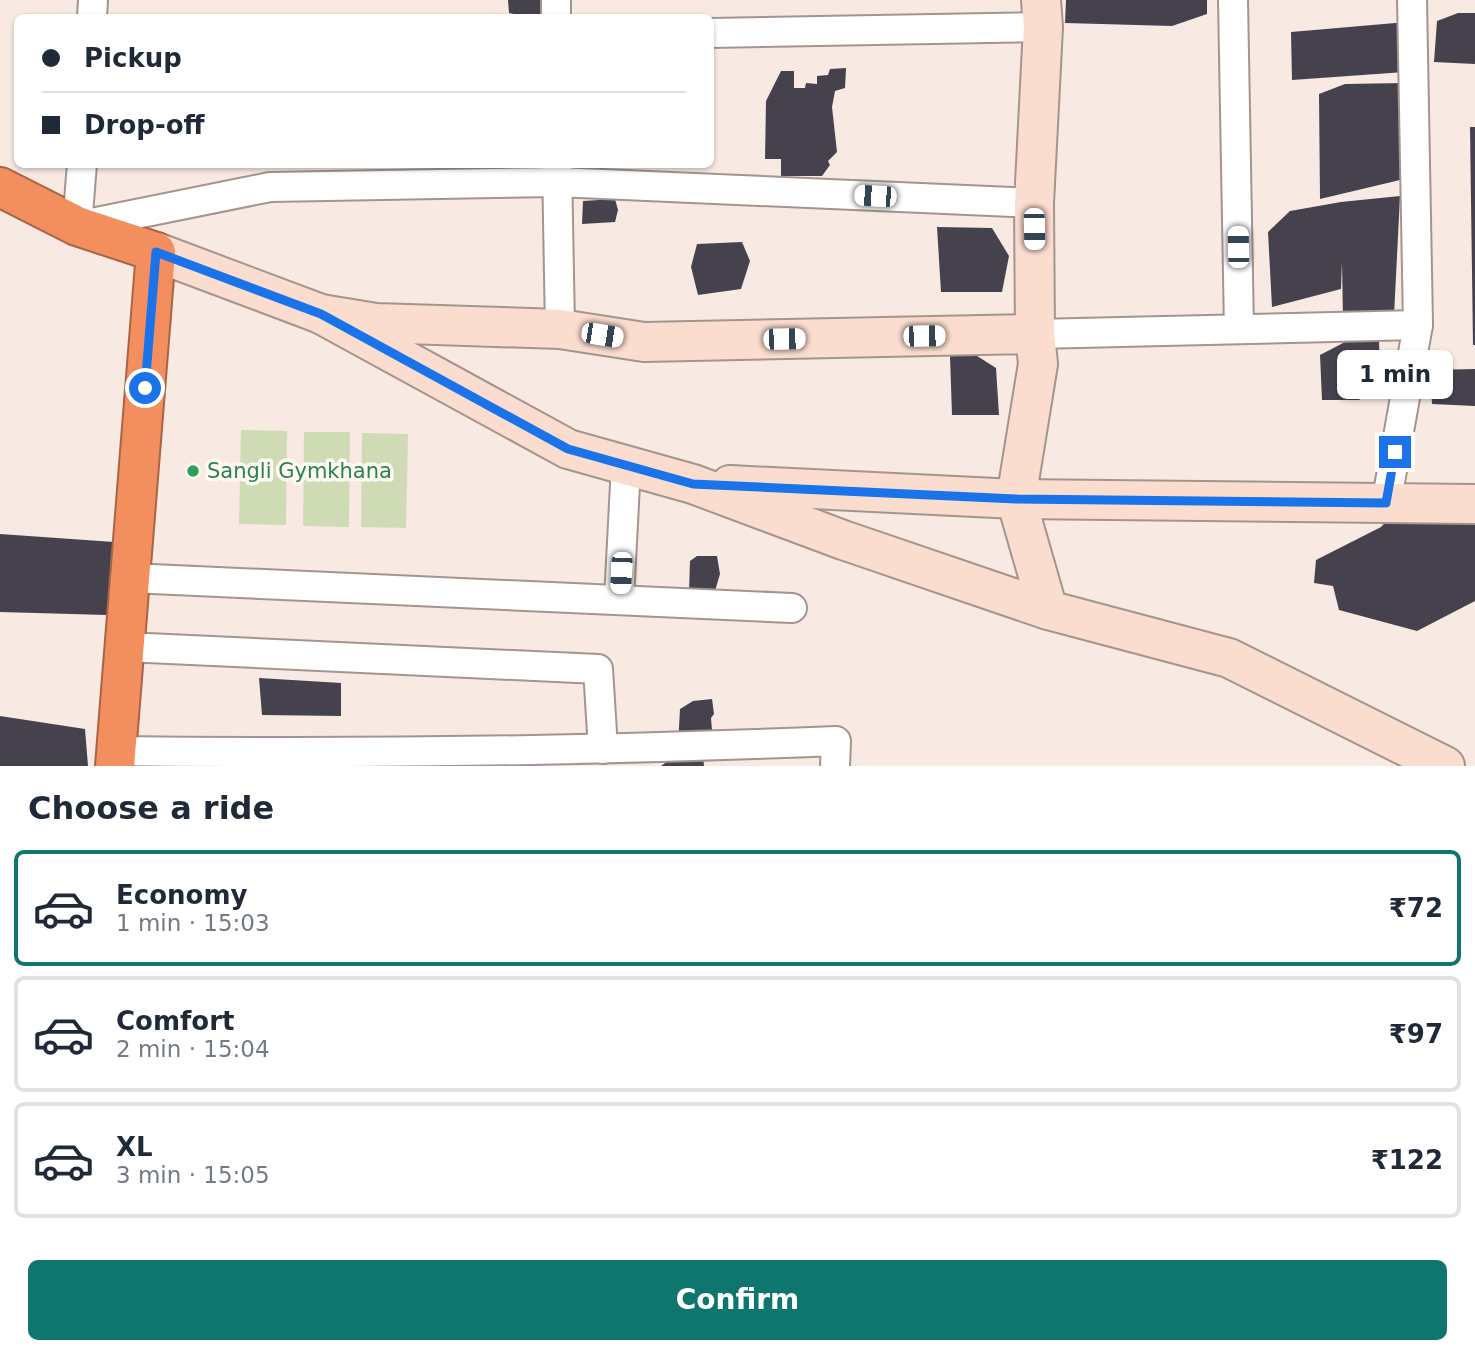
<!DOCTYPE html>
<html lang="en">
<head>
<meta charset="utf-8">
<style>
	:root { --surface:#fff; --page:#f6f6f7; --text:#1f2937; --muted:#747a83; --line:#e0e1e3; --accent:#0f766e }
	body { margin:0; font-family:"DejaVu Sans",sans-serif; background:var(--page); color:var(--text); height:100vh; display:flex; flex-direction:column; font-size:26px; white-space:nowrap }
	* { box-sizing:border-box; margin:0 }
	p { font-size:23px; color:var(--muted) }
	.icon { flex:none; width:38px; height:38px; fill:none; stroke:currentColor; stroke-width:2; stroke-linecap:round; stroke-linejoin:round }
	.map { position:relative; height:766px; overflow:hidden }
	.sheet { display:flex; flex-direction:column; background:var(--surface); flex:1 }
	.sheet>* { flex:none }
	.guide { position:absolute; left:14px; top:14px; width:700px; height:154px; border-radius:10px; box-shadow:0 2px 5px #0004; display:grid; align-content:center; height:154px; padding:0 28px; background:var(--surface) }
	.end { position:absolute; width:32px; height:32px; margin:-16px; border:9px solid #1a73e8; background:#fff; box-shadow:0 0 0 4px #fff }
	.from { border-radius:50% }
	.bubble { position:absolute; height:49px; border-radius:10px; background:var(--surface); box-shadow:0 2px 5px #0004; font-size:23px; font-weight:800; line-height:49px; text-align:center }
	.car { position:absolute; width:21px; height:42px; margin:-21px -10px; border-radius:9px; box-shadow:0 0 5px 2px #0007; background:linear-gradient(#fff 24%,#345 0 40%,#fff 0 76%,#345 0 86%,#fff 0) }
	.guide b { display:flex; align-items:center; gap:24px; height:66px; font-size:26px }
	.guide b+b { border-top:2px solid var(--line) }
	.guide i { width:18px; height:18px; background:var(--text) }
	ul { padding:0; list-style:none }
	li { display:flex; align-items:center; gap:21px; height:116px; margin:0 14px 10px; padding:0 14px; border:4px solid var(--line); border-radius:10px }
	li div { flex:1 }
	li b { display:block; font-size:26px }
	li em { font-style:normal; font-weight:800 }
	li.current { border-color:var(--accent) }
	li>.icon { width:63px; height:63px; stroke-width:1.5 }
	h2 { padding:0 28px; font-size:32px; line-height:84px }
	.action { display:flex; gap:14px; margin-top:auto; padding:14px 28px }
	.action a { flex:1; height:80px; border-radius:10px; background:var(--accent); color:#fff; font-size:28px; font-weight:800; line-height:80px; text-align:center }
	.map>svg:first-child { display:block }
	.green { fill:#cfdbb5 }
	.building { fill:#46424d }
	.lines { fill:none; stroke-linecap:round; stroke-linejoin:round }
	.street-casing { stroke:#a3958e; stroke-width:32 }
	.secondary-casing { stroke:#a3958e; stroke-width:42 }
	.highway-casing { stroke:#a86545; stroke-width:42 }
	.street { stroke:#fff; stroke-width:28 }
	.secondary { stroke:#fbddcf; stroke-width:38 }
	.highway { stroke:#f38e5e; stroke-width:38 }
	.route { stroke:#1a73e8; stroke-width:9 }
	.leisure-dot { fill:#2e9e5b; stroke:#fff8f5; stroke-width:2.5 }
	.labels { text-anchor:middle; stroke-width:7; stroke-linejoin:round; paint-order:stroke }
	.leisure-label { font-size:21px; fill:#27864d; stroke:#fff8f5; text-anchor:start }
</style>
</head>
<body>
<div class="map">
<svg width="1475" height="766" viewBox="0 0 1475 766">
	<rect width="100%" height="100%" fill="#f8e9e2"/>
	<g class="green">
		<path d="M241,430L287,431L286,525L239,524Z"/>
		<path d="M304,432H350L349,527L303,526Z"/>
		<path d="M362,433L408,434L406,528L361,527Z"/>
	</g>
	<g class="building">
		<path d="M508,0H545L546,18H532L509,13Z"/>
		<path d="M1066,0H1207V14L1172,26L1065,23Z"/>
		<path d="M1458,13H1475V64L1434,62L1437,21Z"/>
		<path d="M1407,22L1405,72L1292,80L1291,32Z"/>
		<path d="M846,68L845,88L835,91L832,107L837,152L828,161L830,165L822,176H781V159H765L766,101L781,71H794V88H805L806,83L817,84V76L828,75L830,69Z"/>
		<path d="M1405,83L1400,180L1320,199L1319,94L1345,84Z"/>
		<path d="M1470,127H1475V345H1473Z"/>
		<path d="M1400,196L1394,316L1343,320L1342,262L1341,289L1272,307L1268,232L1290,211L1341,202Z"/>
		<path d="M615,199L618,210L615,222L582,224L583,201Z"/>
		<path d="M937,227L992,228L1009,256L1002,292H941Z"/>
		<path d="M742,242L750,261L741,289L698,295L691,267L697,244Z"/>
		<path d="M1379,340L1380,381L1359,400H1322L1320,355L1345,342Z"/>
		<path d="M974,354L996,368L999,415H952L950,356Z"/>
		<path d="M1475,369V406L1432,404L1430,370Z"/>
		<path d="M1396,511L1475,512V601L1417,631L1339,610L1333,586L1314,583L1316,560L1381,527Z"/>
		<path d="M0,534L114,542L107,615L0,612Z"/>
		<path d="M697,556H717L720,574L715,591L689,592L690,561Z"/>
		<path d="M259,678L341,683V716L262,715Z"/>
		<path d="M712,699L714,714L711,718L712,730L678,746L680,709L693,701Z"/>
		<path d="M0,716L85,729L88,766H0Z"/>
		<path d="M703,755L704,766H661L675,756Z"/>
	</g>
	<g class="lines">
		<defs>
			<g id="street">
				<path d="M556,0V18"/>
				<path d="M1233,0L1239,329"/>
				<path d="M92,18L93,0"/>
				<path d="M710,33L1043,27"/>
				<path d="M82,164L77,226L270,187L557,182L1034,203"/>
				<path d="M557,164L560,329"/>
				<path d="M1035,334L1418,325"/>
				<path d="M1386,504L1418,325L1412,0"/>
				<path d="M130,578L792,608"/>
				<path d="M619,600L626,465"/>
				<path d="M125,647L598,669L603,749"/>
				<path d="M116,751C356,754 596,751 836,741L835,766"/>
			</g>
			<g id="secondary">
				<path d="M156,252L321,314L568,449L693,484L843,540L1048,610"/>
				<path d="M321,314L376,323L560,329L644,342L1035,334L1038,364L1016,499L1048,610L1229,658L1445,766"/>
				<path d="M1035,334L1034,203L1043,27L1041,0"/>
				<path d="M730,485L1016,499L1475,504"/>
			</g>
			<path id="highway" d="M0,187L77,226L156,252L115,766"/>
		</defs>
		<use href="#street" class="street-casing"/>
		<use href="#secondary" class="secondary-casing"/>
		<use href="#highway" class="highway-casing"/>
		<use href="#street" class="street"/>
		<use href="#secondary" class="secondary"/>
		<use href="#highway" class="highway"/>
	</g>
	<g class="lines">
		<path class="route" d="M145,388L156,252L321,314L568,449L693,484L1016,499L1386,503L1395,452"/>
	</g>
	<circle class="leisure-dot" cx="193" cy="471" r="7"/>
	<g class="labels">
		<g class="leisure-label">
			<text x="207" y="478">Sangli Gymkhana</text>
		</g>
	</g>
</svg>
<i class="end from" style="left:145px;top:388px"></i>
<i class="end" style="left:1395px;top:452px"></i>
<div class="bubble" style="left:1337px;top:350px;width:116px">1 min</div>
<i class="car" style="left:875px;top:196px;rotate:273deg"></i>
<i class="car" style="left:1034px;top:229px;rotate:179deg"></i>
<i class="car" style="left:1238px;top:247px;rotate:359deg"></i>
<i class="car" style="left:602px;top:335px;rotate:99deg"></i>
<i class="car" style="left:924px;top:336px;rotate:89deg"></i>
<i class="car" style="left:784px;top:339px;rotate:89deg"></i>
<i class="car" style="left:621px;top:573px;rotate:183deg"></i>
<div class="guide">
<b><i class="from"></i>Pickup</b>
<b><i></i>Drop-off</b>
</div>
</div>
<section class="sheet">
<h2>Choose a ride</h2>
<ul>
<li class="current"><svg class="icon" aria-label="car" viewBox="0 0 24 24"><path d="M5 17H2v-5l4-1 3-4h7l3 4 3 1v5h-3M9 17h6M6 11h13"/><circle cx="7" cy="17" r="2"/><circle cx="17" cy="17" r="2"/></svg><div><b>Economy</b><p>1 min · 15:03</p></div><em>₹72</em></li>
<li><svg class="icon" aria-label="car" viewBox="0 0 24 24"><path d="M5 17H2v-5l4-1 3-4h7l3 4 3 1v5h-3M9 17h6M6 11h13"/><circle cx="7" cy="17" r="2"/><circle cx="17" cy="17" r="2"/></svg><div><b>Comfort</b><p>2 min · 15:04</p></div><em>₹97</em></li>
<li><svg class="icon" aria-label="car" viewBox="0 0 24 24"><path d="M5 17H2v-5l4-1 3-4h7l3 4 3 1v5h-3M9 17h6M6 11h13"/><circle cx="7" cy="17" r="2"/><circle cx="17" cy="17" r="2"/></svg><div><b>XL</b><p>3 min · 15:05</p></div><em>₹122</em></li>
</ul>
<div class="action"><a>Confirm</a></div>
</section>
</body>
</html>
